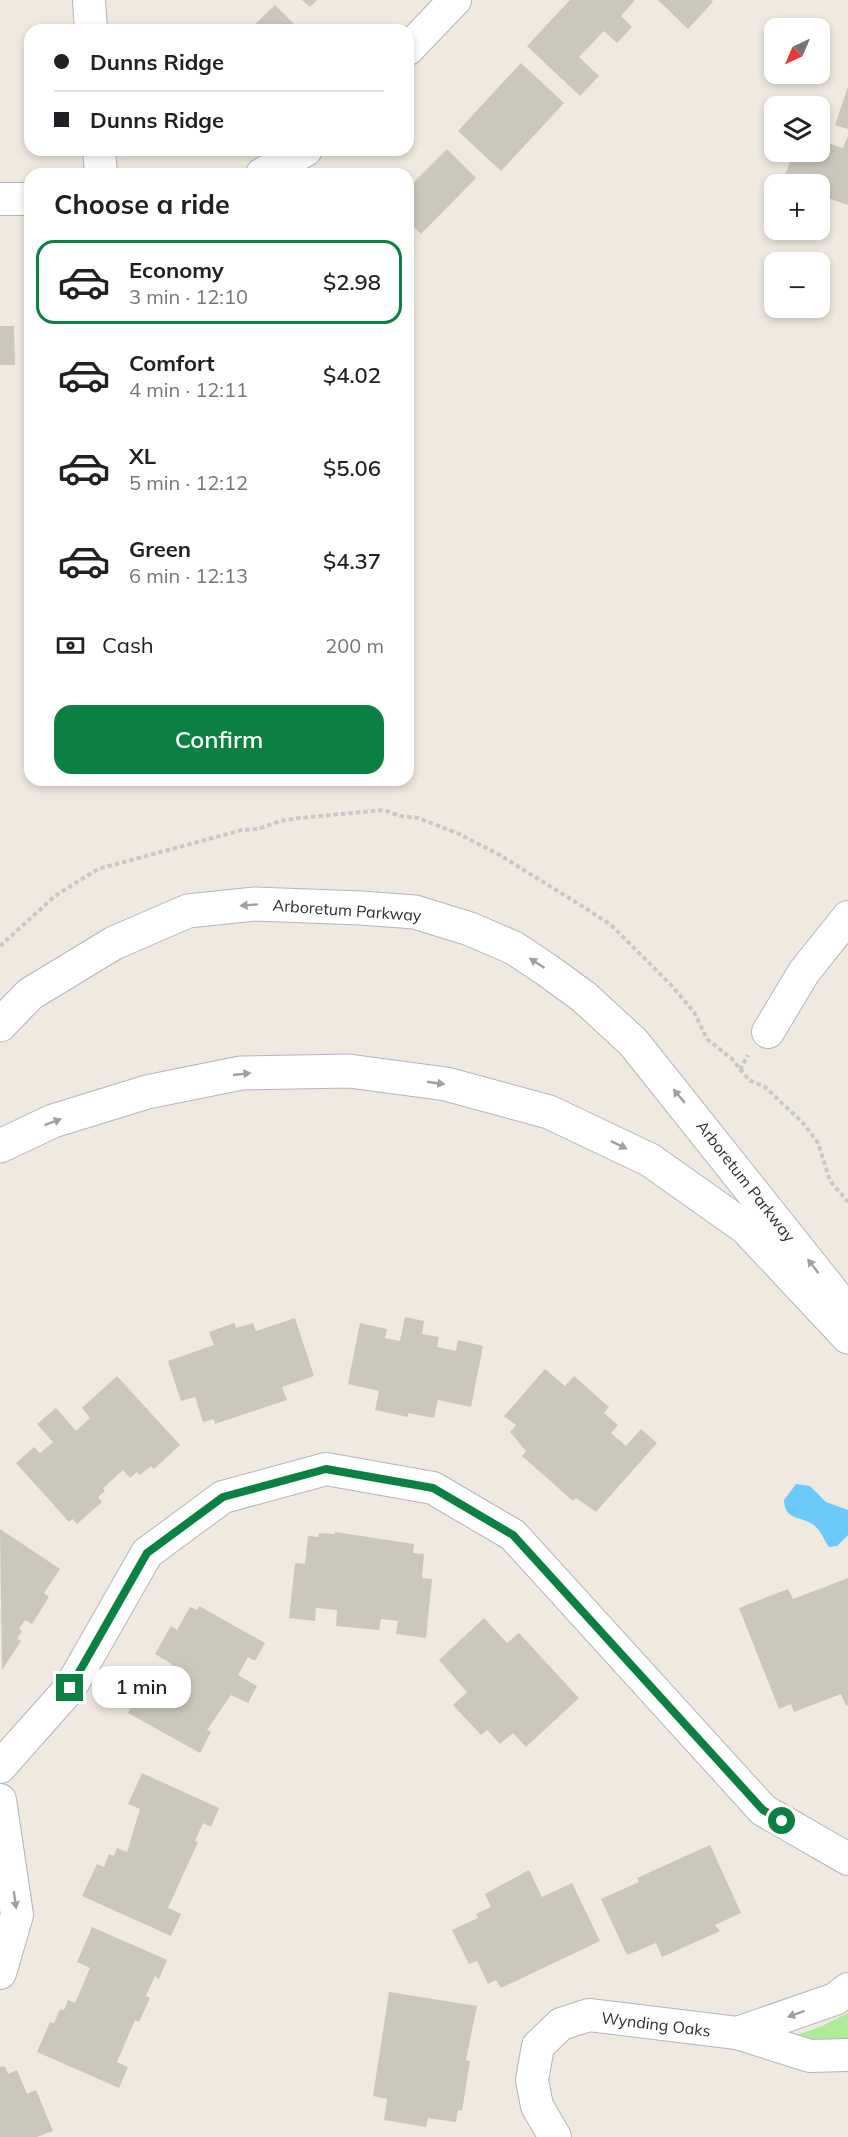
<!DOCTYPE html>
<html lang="en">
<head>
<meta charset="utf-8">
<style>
	:root { --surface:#fff; --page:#f2f2f2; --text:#202124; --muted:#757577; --line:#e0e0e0; --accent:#0b8043 }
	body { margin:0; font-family:Mulish,sans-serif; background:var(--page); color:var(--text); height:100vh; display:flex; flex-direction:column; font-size:22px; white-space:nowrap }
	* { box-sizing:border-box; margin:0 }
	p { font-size:20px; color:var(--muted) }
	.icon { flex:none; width:33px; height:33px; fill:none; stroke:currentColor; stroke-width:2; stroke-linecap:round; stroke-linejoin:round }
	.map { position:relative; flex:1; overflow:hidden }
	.panel { position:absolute; left:24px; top:168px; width:390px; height:618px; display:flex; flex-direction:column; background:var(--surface); border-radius:18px; box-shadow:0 3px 9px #0003 }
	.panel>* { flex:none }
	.guide { position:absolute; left:24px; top:24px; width:390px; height:132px; border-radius:18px; box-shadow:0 3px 9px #0003; display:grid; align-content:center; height:132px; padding:0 30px; background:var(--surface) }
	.needle { width:39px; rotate:224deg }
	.buttons { position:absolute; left:764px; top:18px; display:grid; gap:12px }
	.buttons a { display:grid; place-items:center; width:66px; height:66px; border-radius:12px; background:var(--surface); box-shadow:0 3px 9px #0003; font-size:30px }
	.end { position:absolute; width:27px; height:27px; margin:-14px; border:8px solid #0b8043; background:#fff; box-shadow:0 0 0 3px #fff }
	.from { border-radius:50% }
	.bubble { position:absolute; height:42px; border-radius:18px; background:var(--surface); box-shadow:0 3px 9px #0003; font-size:20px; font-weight:600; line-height:42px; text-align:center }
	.guide b { display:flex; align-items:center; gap:21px; height:57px; font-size:22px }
	.guide b+b { border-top:2px solid var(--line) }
	.guide i { width:15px; height:15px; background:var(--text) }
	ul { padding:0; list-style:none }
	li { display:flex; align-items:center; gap:18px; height:84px; margin:0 12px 9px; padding:0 18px; border:3px solid transparent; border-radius:18px }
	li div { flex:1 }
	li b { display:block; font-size:22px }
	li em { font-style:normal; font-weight:600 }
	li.active { border-color:var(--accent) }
	li>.icon { width:54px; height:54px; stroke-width:1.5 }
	h2 { padding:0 30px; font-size:27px; line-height:72px }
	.pay { display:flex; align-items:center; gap:15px; height:66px; padding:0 30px; font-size:22px }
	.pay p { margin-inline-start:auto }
	.cta { display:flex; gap:12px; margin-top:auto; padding:12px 30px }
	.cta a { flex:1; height:69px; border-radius:18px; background:var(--accent); color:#fff; font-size:24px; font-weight:600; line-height:69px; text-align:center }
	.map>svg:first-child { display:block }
	.green { fill:#aeea97 }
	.water { fill:#6ac9f9 }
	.building { fill:#cbc7bd }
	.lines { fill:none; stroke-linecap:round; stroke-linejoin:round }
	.street-casing { stroke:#b3b4c2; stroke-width:34 }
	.secondary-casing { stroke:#b3b4c2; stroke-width:35 }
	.path { stroke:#c8c8c8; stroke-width:4; stroke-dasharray:4.5 3; stroke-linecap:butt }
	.street { stroke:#fff; stroke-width:32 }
	.secondary { stroke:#fff; stroke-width:33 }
	.oneway { fill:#a0a0a0 }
	.route { stroke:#0b8043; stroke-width:8 }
	.labels { text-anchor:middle; stroke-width:4.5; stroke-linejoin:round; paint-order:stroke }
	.street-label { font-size:16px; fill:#2d2d2d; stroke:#fff }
</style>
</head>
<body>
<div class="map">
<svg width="848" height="2137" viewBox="0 0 848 2137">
	<rect width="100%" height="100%" fill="#efe9df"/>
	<path class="green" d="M848,2013V2046L787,2038L820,2027Z"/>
	<path class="water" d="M796,1484L810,1486L826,1502L848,1510V1535L837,1546L829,1547C824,1541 822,1532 815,1526C802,1515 785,1522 784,1500Z"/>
	<g class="building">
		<path d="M302,0H317L310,7Z"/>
		<path d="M570,0H635L621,16L632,27L617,43L604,31L579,57L599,76L580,96L527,46Z"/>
		<path d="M658,0H711L713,2L688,29Z"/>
		<path d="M275,5L300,30H210V26L252,27Z"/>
		<path d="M521,63L564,103L501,171L458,131Z"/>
		<path d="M848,87V129L835,125Z"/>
		<path d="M848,136V205L819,195V184L783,182L793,152H819V140L843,148Z"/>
		<path d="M447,149L476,178L421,234L408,221V188Z"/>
		<path d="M0,326H14L15,365H0Z"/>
		<path d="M405,1317L424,1321L422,1334L439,1337L437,1347L456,1351L458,1340L483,1346L471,1407L438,1400L434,1418L408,1413V1417L375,1410L379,1391L348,1384L360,1323L387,1329L385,1338L400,1341Z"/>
		<path d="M295,1318L314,1376L282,1387L287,1400L215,1424L214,1419L203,1422L195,1397L181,1401L168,1361L214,1345L209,1332L234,1323L236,1328L253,1323L256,1331Z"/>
		<path d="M545,1369L565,1386L574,1376L609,1407L604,1413L618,1425L611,1433L626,1446L641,1429L657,1443L596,1512L576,1498L573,1501L522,1456L526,1451L510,1432L516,1425L504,1416Z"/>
		<path d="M117,1376L180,1445L154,1469L151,1466L140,1475L137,1472L130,1478L123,1470L103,1488L105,1491L98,1497L102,1502L77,1524L73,1519L69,1522L16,1463L34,1447L40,1453L53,1442L37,1424L56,1408L76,1431L90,1418L82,1408Z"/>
		<path d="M0,1529L60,1569L44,1593L49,1597L32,1624L25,1620L19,1629L22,1631L17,1639L21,1641L2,1670Z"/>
		<path d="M335,1532L414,1544L413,1553L424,1554L422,1578L432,1579L426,1638L396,1634L398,1621L381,1619L379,1630L336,1626L337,1610L316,1608L315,1621L289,1618L295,1563L305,1564L308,1536L318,1537L319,1533L335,1534Z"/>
		<path d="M848,1578V1705L846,1706L841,1694L794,1712L791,1704L779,1709L739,1608L788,1589L793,1599Z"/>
		<path d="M199,1606L265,1643L255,1661L248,1657L238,1675L257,1686L248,1703L231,1695L207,1730L211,1732L200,1753L128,1713L146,1681L159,1687L172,1664L155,1654L171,1626L177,1630L190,1607L197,1610Z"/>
		<path d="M484,1618L507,1643L519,1633L579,1698L526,1747L513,1733L500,1744L487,1730L481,1735L453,1705L467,1692L439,1660Z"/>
		<path d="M142,1773L219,1808L211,1827L203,1823L195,1841L198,1842L168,1908L181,1914L171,1936L82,1896L97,1864L104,1867L109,1854L114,1856L117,1848L127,1852L140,1809L128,1804Z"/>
		<path d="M710,1845L741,1913L715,1925L720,1931L662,1957L656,1943L627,1955L601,1899L639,1882L637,1878Z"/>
		<path d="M529,1870L542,1897L572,1883L600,1941L501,1988L496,1980L488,1984L477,1961L469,1964L452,1930L478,1918L476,1914L491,1907L485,1894Z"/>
		<path d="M92,1927L167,1960L159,1979L155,1976L146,1996L150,1998L139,2022L135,2020L117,2062L128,2067L119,2088L37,2052L50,2022L54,2023L60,2009L64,2010L68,2000L75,2003L90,1968L77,1962Z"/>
		<path d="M389,1992L477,2006L466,2060L470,2061L462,2111L458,2110L456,2122L428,2118L426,2127L384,2120L387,2099L373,2096Z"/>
		<path d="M5,2066L8,2074L17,2070L27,2094L36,2090L53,2131L37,2137H0V2067Z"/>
	</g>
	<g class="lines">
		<defs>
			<g id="street">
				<path d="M89,0L91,30"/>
				<path d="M408,49L455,0"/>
				<path d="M99,150L101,174"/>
				<path d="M262,174L306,150"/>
				<path d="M0,199H30"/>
				<path d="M768,1032L804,972L848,917"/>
				<path d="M0,1767L70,1688L147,1553L223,1497L326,1469L433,1488L513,1535L763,1810L848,1859"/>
				<path d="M0,1800L17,1915L0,1973"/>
				<path d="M737,2033L835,1999L848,1989"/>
				<path d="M555,2137L537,2106L532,2080L538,2046L561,2024L589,2015L737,2033L810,2056L848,2055"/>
			</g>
			<g id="secondary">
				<path d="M0,1025L30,994L114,943L188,911L255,904L361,908L415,912L470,929L514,948L547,970L584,997L633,1042L848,1312"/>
				<path d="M0,1146L53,1121L147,1092L241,1073L349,1071L446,1084L549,1112L650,1160L746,1228L848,1337"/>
			</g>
		</defs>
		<use href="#street" class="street-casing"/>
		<use href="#secondary" class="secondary-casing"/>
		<g class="path">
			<path d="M0,946L55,896L98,869L242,830L258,829L280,821L299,818L384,810L400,816L418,818L457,833L498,854L582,906L611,925L671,985L694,1012L707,1039L732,1059L749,1080L765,1087L803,1123L818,1143L830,1181L848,1202"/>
			<path d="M740,1070L748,1055"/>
		</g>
		<use href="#street" class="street"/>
		<use href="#secondary" class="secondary"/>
	</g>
	<defs><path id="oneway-solid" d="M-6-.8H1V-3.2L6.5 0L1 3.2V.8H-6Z" transform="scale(1.5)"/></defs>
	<g class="oneway">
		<use href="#oneway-solid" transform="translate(249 905) rotate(176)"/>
		<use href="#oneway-solid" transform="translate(537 963) rotate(-147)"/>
		<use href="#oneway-solid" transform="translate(242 1074) rotate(-6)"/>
		<use href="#oneway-solid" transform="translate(436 1083) rotate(8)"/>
		<use href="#oneway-solid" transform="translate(679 1096) rotate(-130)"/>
		<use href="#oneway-solid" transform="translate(53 1122) rotate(-21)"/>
		<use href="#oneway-solid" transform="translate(619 1145) rotate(26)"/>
		<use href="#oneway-solid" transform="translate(813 1266) rotate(-127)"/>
		<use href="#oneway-solid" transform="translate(15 1900) rotate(82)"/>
		<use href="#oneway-solid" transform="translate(796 2014) rotate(160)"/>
	</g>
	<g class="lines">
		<path class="route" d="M70,1688L147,1553L223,1497L326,1469L433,1488L513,1535L763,1810L782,1821"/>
	</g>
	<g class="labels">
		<g class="street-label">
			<text transform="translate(347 910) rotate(4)" y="6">Arboretum Parkway</text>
			<text transform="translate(746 1181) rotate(52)" y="6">Arboretum Parkway</text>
			<text transform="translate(656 2024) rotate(7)" y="6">Wynding Oaks</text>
		</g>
	</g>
</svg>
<div class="buttons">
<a><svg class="needle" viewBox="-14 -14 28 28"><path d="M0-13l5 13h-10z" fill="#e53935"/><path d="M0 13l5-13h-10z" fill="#757577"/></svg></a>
<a><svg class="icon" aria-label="layers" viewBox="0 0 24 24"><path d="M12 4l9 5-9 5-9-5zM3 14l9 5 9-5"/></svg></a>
<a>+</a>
<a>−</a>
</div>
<i class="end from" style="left:782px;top:1821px"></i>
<i class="end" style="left:70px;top:1688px"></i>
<div class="bubble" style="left:92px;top:1666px;width:99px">1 min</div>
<div class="guide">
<b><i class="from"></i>Dunns Ridge</b>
<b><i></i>Dunns Ridge</b>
</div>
<section class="panel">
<h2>Choose a ride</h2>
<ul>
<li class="active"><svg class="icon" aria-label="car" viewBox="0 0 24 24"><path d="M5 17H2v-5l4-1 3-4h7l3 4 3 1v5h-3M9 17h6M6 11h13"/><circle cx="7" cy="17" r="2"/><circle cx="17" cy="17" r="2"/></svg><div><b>Economy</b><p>3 min · 12:10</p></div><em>$2.98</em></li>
<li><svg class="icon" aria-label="car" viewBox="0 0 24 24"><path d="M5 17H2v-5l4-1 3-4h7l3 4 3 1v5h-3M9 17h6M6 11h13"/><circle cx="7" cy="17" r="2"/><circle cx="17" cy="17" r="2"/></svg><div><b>Comfort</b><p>4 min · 12:11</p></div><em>$4.02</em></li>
<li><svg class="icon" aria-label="car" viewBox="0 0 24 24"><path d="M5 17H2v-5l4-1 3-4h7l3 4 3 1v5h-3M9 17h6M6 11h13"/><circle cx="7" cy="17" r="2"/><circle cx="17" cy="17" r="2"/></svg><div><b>XL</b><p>5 min · 12:12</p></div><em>$5.06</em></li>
<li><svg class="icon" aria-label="car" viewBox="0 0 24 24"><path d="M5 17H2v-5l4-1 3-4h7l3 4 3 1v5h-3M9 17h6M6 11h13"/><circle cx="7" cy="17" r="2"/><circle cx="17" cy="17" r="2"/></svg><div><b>Green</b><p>6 min · 12:13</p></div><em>$4.37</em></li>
</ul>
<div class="pay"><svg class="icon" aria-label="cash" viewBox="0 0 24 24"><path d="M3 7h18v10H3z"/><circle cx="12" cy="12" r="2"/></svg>Cash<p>200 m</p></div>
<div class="cta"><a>Confirm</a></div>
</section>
</div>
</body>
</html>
